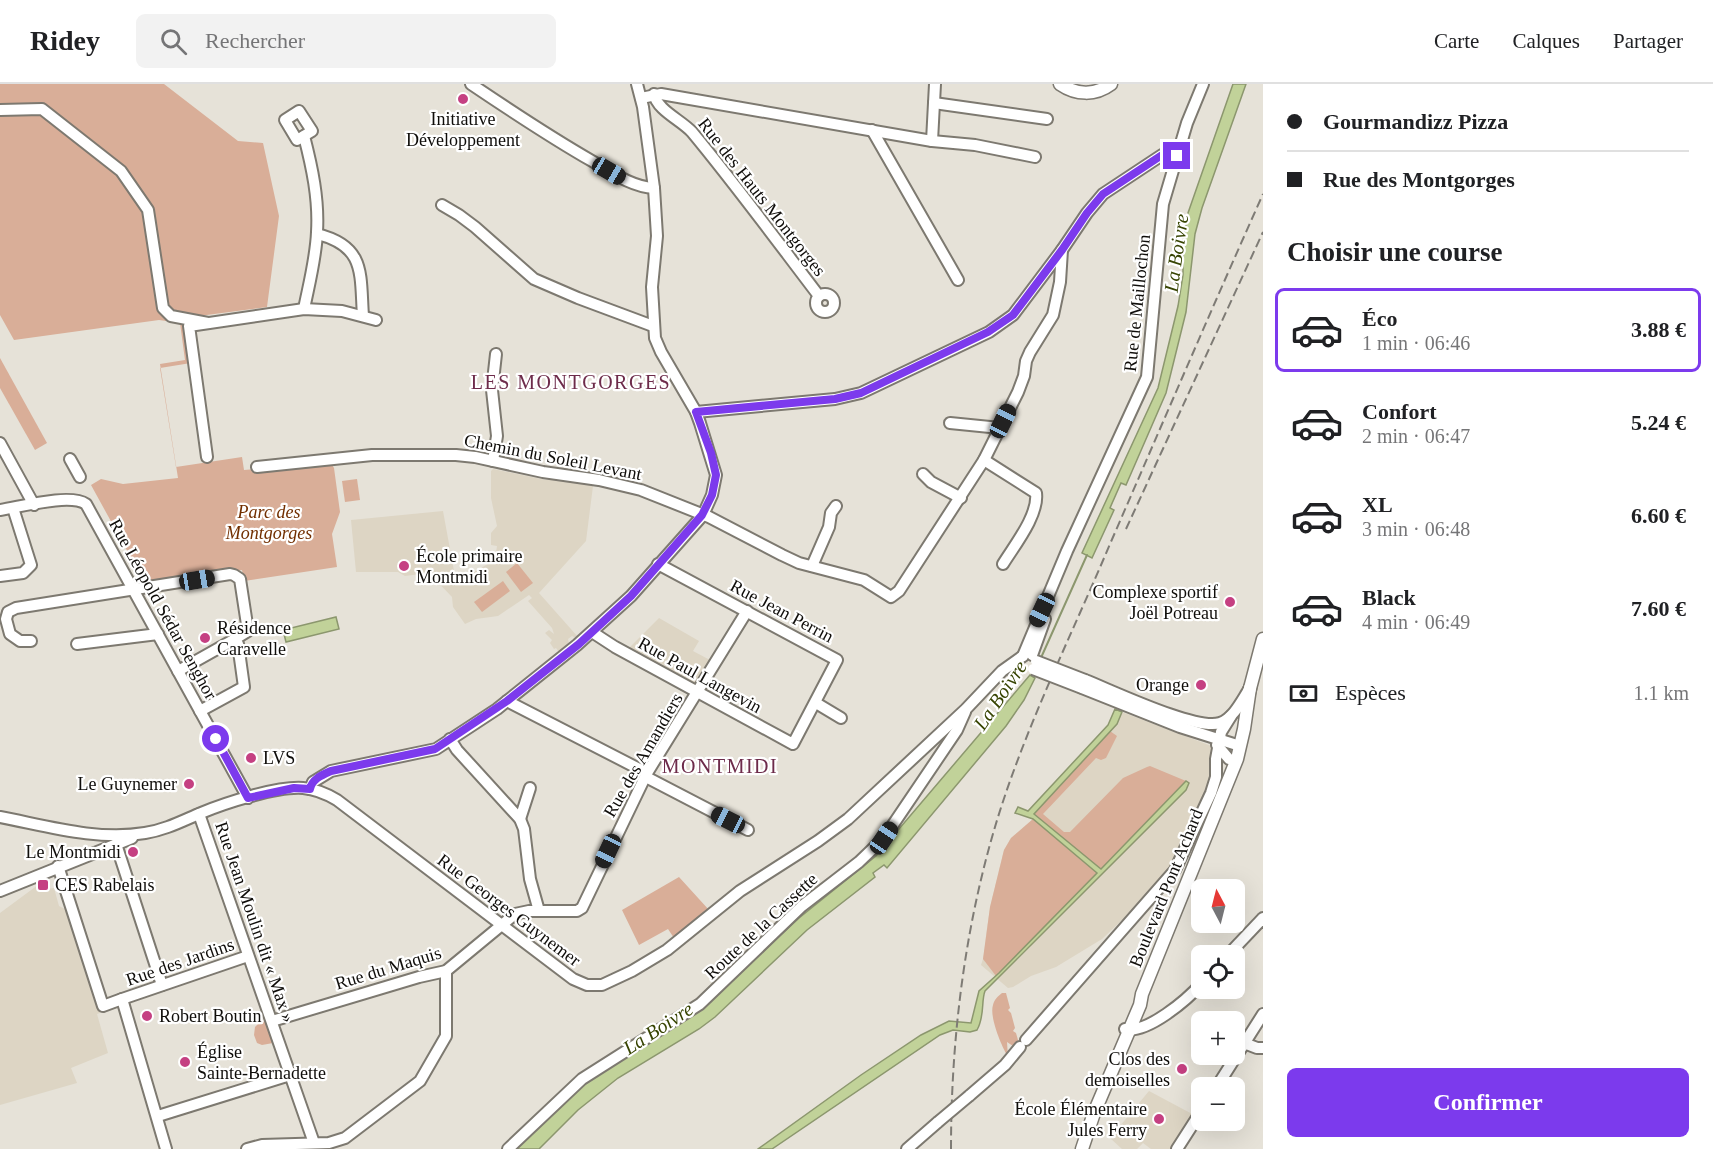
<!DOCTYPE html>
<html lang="fr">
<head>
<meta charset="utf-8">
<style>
	:root { --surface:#fff; --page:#f2f2f2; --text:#202124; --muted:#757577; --line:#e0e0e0; --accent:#7c3aed }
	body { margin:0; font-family:Georgia,serif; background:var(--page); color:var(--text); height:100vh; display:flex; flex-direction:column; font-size:22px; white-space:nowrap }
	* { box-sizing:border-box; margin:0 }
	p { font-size:20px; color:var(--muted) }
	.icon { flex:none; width:33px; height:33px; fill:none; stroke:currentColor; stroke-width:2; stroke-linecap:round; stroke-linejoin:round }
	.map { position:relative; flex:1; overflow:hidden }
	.sheet { display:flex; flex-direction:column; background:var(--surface); width:450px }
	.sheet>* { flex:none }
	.top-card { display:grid; align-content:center; height:132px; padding:0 24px; background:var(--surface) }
	.needle { width:39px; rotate:353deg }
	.tools { position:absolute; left:1191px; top:795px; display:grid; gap:12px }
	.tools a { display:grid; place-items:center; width:54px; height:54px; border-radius:9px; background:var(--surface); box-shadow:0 6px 24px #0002; font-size:30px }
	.end { position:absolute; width:27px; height:27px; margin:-14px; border:8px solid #7c3aed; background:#fff; box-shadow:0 0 0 3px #fff }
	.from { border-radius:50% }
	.car { position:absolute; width:18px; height:36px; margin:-18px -9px; border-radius:8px; box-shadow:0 0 4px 2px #0007; background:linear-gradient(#222 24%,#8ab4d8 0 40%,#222 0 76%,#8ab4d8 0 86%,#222 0) }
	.top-card b { display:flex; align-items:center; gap:21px; height:57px; font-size:22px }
	.top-card b+b { border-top:2px solid var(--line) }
	.top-card i { width:15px; height:15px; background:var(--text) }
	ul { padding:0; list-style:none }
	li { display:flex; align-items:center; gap:18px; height:84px; margin:0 12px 9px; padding:0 12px; border:3px solid transparent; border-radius:9px }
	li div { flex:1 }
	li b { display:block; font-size:22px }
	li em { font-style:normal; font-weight:700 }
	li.active { border-color:var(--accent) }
	li>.icon { width:54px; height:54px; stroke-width:1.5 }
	h2 { padding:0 24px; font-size:27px; line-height:72px }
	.pay { display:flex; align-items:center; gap:15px; height:66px; padding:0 24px; font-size:22px }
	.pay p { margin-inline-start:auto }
	.cta { display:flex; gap:12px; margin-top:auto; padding:12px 24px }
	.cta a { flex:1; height:69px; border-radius:9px; background:var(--accent); color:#fff; font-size:24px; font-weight:700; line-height:69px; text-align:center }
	header { display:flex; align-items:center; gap:36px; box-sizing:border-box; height:84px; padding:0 30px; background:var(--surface); border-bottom:2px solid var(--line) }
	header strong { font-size:28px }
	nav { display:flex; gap:33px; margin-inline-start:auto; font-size:21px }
	.search { width:420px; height:54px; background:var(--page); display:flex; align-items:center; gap:15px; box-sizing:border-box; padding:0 21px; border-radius:9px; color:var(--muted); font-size:22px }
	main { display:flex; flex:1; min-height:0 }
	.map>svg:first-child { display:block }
	.built { fill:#ddd5c4 }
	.green { fill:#d9ae98 }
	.water { fill:#c1d299; stroke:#8c976e; stroke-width:1.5 }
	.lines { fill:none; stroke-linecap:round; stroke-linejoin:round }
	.stream { stroke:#8c976e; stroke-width:2 }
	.minor-casing { stroke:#7d7970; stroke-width:14 }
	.major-casing { stroke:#7d7970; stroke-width:15 }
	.minor { stroke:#fff; stroke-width:10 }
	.major { stroke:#fff; stroke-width:12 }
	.rail { stroke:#7e7b75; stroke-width:2; stroke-dasharray:9 4.5; stroke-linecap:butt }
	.minor-bridge-casing { stroke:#7d7970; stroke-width:14; stroke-linecap:butt }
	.minor-bridge { stroke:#fff; stroke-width:10 }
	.route { stroke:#7c3aed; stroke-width:8 }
	.poi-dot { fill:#c54082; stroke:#fff; stroke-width:2 }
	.labels { text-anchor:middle; stroke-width:4.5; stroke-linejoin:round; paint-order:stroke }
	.poi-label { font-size:18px; fill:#0f0d0a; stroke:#fff; text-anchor:start }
	.street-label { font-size:18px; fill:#0f0d0a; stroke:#fff }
	.park-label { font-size:18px; font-style:italic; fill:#722f00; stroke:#fff }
	.water-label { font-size:20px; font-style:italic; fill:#374402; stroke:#fff }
	.neighbourhood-label { font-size:20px; letter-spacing:1.5px; fill:#6d2b4a; stroke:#fff }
</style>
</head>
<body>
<header>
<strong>Ridey</strong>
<div class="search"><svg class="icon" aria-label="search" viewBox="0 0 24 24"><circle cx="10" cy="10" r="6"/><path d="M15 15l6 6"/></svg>Rechercher</div>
<nav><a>Carte</a><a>Calques</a><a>Partager</a></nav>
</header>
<main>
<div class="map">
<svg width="1263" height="1065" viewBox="0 0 1263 1065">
	<rect width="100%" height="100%" fill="#e6e2d8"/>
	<g class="built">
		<path d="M493,385L546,396H569L593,402L586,457L539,509L578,553L576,554L572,552L568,555L569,560L559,568L556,564L554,565L550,559L552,556L545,549L549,546L554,550L552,544L528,517L532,514L529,511L498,532L476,535L465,540L453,523L452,513L429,489L405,492L398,488H356L351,436L443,427L456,498L495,476L497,462L491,461V449L497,442L491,414V387Z"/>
		<path d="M659,534L699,557L693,567L710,576L696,599L692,600L628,565Z"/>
		<path d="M1122,628L1214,663L1213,689L1209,708L1175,778L1157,803L1102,855L1056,883L1031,892L1013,903L1008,904L981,881L983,875L990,823L1004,766L1011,754L1033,735L1115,642Z"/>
		<path d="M42,798L47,805L54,804L59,822L67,826L100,929L97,930L108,969L71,984L77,999L0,1021V829Z"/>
		<path d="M1149,1007L1194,1031L1173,1065H1151L1143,1059L1137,1065H1122L1110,1054Z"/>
	</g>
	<g class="green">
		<path d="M0,0H164L238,57L263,59L279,132L267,223L184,234L191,279L160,284L176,383L242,373L244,386L331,379L334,384L340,428L332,450L337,483L244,497L242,486L146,501L91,401L101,395L123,400L178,394L160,280L185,276L180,239L159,236L14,256L0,231Z"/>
		<path d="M0,274L47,359L35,366L0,304Z"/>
		<path d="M357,395L360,416L345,418L342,397Z"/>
		<path d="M517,479L533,499L521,508L506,488Z"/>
		<path d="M503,497L510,507L482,528L474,518Z"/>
		<path d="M1110,647L1117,652L1106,674L1101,676L1096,674L1043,730L1064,748H1070L1123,694L1147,683L1150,682L1186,697L1101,785L1034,730Z"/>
		<path d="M1033,735L1097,789L996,892L983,875L990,823L1004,766L1011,754Z"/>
		<path d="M679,793L709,826L674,854L668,845L639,861L622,826Z"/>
		<path d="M1002,909H1006L1010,924L1008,926L1011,929L1015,944L1013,947L1016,949L1020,963L1016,964L1007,958L1008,973C1002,963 989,933 993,921C994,916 998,912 1002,909Z"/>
		<path d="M265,937L273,959L262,961L257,959L254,951L255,943L258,940Z"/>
	</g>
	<g class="water">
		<path d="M1233,0H1246L1202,124L1195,150L1186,228L1166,309L1126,401L1121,399L1110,424L1114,426L1092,474L1082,469L1158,304L1178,222L1183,191V156L1188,129Z"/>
		<path d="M336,533L339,545L286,558L283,546Z"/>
		<path d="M1030,591L1035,594L1024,616L1006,642L887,784L884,781L873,789L875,793L807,846L715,933L699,945L618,994L578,1026L539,1065H516L566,1014L604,986L694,931L799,834L876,772Z"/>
		<path d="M1115,625L1122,628L1117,640L1034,730L1101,785L1186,697L1189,699L1186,706L985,907C981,917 985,932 977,946L970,948L953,946L940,951L772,1065H758L861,991L921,951L949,937L971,939L979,907L999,889L1097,789L1033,735L1015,729L1018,723L1028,727L1108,641Z"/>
	</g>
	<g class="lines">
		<path class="stream" d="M1040,576L1087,471"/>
		<defs>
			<g id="minor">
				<path d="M471,0C511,27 550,53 592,77C611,88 632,103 654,104"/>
				<path d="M654,10C657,26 681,36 692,48C736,101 777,157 819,212"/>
				<path d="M641,14L661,10L932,57L975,61L1035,73"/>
				<path d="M934,19L1047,35"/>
				<path d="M0,26L42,25L121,87L148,126L163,224L171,232L208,239"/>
				<path d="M299,27L312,47L297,56L285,36Z"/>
				<path d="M872,46L958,196"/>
				<path d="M304,52C312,83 319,115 317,148C316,174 309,200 304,225"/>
				<path d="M932,57L935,0"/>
				<path d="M442,121L459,131L475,143L534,195L578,214L653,242"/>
				<path d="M317,150C366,162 360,190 363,232"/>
				<circle cx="825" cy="219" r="9"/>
				<path d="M696,328L835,315L861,309L989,248L1013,231L1062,166L1087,129L1103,110L1162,71L1177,72"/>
				<path d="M950,339L1000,344"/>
				<path d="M0,359L34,421"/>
				<path d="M207,373L189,242L304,225L342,227L376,236"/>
				<path d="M70,375L80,393"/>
				<path d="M984,376L1036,409C1039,431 1014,462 1003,480"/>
				<path d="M493,377L497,352L492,306L496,270"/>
				<path d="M257,383L372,371H456L475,373L543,388L599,396L641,406L709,433L782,471L799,479L864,496L891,513L899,507L984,376L1018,308L1024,292L1026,277L1030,268L1053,231L1060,198L1062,166"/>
				<path d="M923,390L931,398L961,414"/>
				<path d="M0,426C20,423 70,409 86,420L248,714"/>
				<path d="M812,482L829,443L831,429L836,422"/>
				<path d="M0,492L23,489L31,481L13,424"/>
				<path d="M592,548L615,563L793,660L837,576L658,480"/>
				<path d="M31,557H20L10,550L6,535L8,528L16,524L230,490L234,491L240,495L248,547L235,555"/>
				<path d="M77,560L158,550"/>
				<path d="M1032,571L1045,535"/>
				<path d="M1023,572L1067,467L1147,293L1163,120L1187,39L1203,0"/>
				<path d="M178,587L235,555L238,560L244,603L200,627"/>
				<path d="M1085,596C1111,606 1196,647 1220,639C1234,634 1242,616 1250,604"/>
				<path d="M1082,604L1180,643L1240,662"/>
				<path d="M507,617L647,689"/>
				<path d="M816,619L841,634"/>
				<path d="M450,655L457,666L520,735L524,745L530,795L539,827"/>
				<path d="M1217,661L1229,675"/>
				<path d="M646,693L748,746"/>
				<path d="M310,705L313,698L331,687L436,665L497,625L577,561L631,512L703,431L712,411L716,391L700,339L696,328L661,268L655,254L652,203L657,152L654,104L643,23L637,0"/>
				<path d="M199,730L314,1059"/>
				<path d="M0,733C47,742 97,757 145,749C165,746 182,737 201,729C225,719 277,702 303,704C315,705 327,710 337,716L573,895L587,901H602L632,887L667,866L740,807L818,757L848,735L966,625L1002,587L1023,572"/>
				<path d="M520,735L530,704"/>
				<path d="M116,760L162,901"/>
				<path d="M58,782L103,922L122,915L166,1065"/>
				<path d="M0,807L132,754"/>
				<path d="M1227,872L1263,834"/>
				<path d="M122,915L248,872"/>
				<path d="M272,937L419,893L446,887L515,830L529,827H577L582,824L647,689L747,527"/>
				<path d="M1125,945C1147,950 1187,916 1202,899"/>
				<path d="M1026,956L1175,786L1211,709L1216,693V675L1221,648L1231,632"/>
				<path d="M1244,959L1257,964H1263"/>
				<path d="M1216,1004L1263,930"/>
				<path d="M969,1012L1005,981L1020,963"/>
				<path d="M158,1032L290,991"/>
				<path d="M247,1065L262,1061L329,1059L345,1054L420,997L446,952V887"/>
				<path d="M508,1065L582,995L700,920L802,822L859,778L884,754L957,646L965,628"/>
				<path d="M907,1065L938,1038"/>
				<path d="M1177,1065L1202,1026"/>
			</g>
			<g id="major">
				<path d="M1060,0C1076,11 1095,12 1111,0"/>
				<path d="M1248,612L1263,555"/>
				<path d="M1082,1065L1094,1029L1140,921L1142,910L1237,675L1244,645L1250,604"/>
			</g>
		</defs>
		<use href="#minor" class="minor-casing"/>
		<use href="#major" class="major-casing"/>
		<use href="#minor" class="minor"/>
		<use href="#major" class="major"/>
		<g class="rail">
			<path d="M1126,445L1263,148"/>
			<path d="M951,1065C951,953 965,840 998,733C1027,640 1072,550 1110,460C1161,343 1211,226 1263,110"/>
		</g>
		<defs>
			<g id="minor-bridge">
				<path d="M1036,577L1085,596"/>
				<path d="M1033,585L1082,604"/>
				<path d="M938,1038L969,1012"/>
			</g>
		</defs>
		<use href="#minor-bridge" class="minor-bridge-casing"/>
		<use href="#minor-bridge" class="minor-bridge"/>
	</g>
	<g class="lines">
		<path class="route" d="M216,655L248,714L294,704L310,705C312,695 322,691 331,687L435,665L507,617L579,560L631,512L702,431L712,411L716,391L711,369L696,328L835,315L861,309L988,248L1013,231L1062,166L1087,129L1103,110L1162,71L1177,72"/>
	</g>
	<g class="poi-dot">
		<circle cx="463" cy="15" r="6"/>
		<circle cx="404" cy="482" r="6"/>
		<circle cx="1230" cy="518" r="6"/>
		<circle cx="205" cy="554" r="6"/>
		<circle cx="1201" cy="601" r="6"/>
		<circle cx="251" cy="674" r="6"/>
		<circle cx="189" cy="700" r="6"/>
		<circle cx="133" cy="768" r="6"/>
		<rect x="37" y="795" width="12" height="12" rx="3"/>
		<circle cx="147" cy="932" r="6"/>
		<circle cx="185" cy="978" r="6"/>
		<circle cx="1182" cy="985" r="6"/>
		<circle cx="1159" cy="1035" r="6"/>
	</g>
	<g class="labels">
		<g class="poi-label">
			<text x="463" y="41" text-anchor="middle">Initiative<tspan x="463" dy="21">Développement</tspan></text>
			<text x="416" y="478">École primaire<tspan x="416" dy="21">Montmidi</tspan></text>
			<text x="1218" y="514" text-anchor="end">Complexe sportif<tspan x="1218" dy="21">Joël Potreau</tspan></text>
			<text x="217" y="550">Résidence<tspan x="217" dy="21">Caravelle</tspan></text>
			<text x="1189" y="607" text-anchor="end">Orange</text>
			<text x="263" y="680">LVS</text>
			<text x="177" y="706" text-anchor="end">Le Guynemer</text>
			<text x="121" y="774" text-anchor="end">Le Montmidi</text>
			<text x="55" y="807">CES Rabelais</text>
			<text x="159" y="938">Robert Boutin</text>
			<text x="197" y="974">Église<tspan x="197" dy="21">Sainte-Bernadette</tspan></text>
			<text x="1170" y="981" text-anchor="end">Clos des<tspan x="1170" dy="21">demoiselles</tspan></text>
			<text x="1147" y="1031" text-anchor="end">École Élémentaire<tspan x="1147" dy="21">Jules Ferry</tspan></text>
		</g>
		<g class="street-label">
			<text transform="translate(762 113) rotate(52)" y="6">Rue des Hauts Montgorges</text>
			<text transform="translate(1137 219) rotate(-84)" y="6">Rue de Maillochon</text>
			<text transform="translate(553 373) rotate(11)" y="6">Chemin du Soleil Levant</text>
			<text transform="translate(163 525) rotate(61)" y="6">Rue Léopold Sédar Senghor</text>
			<text transform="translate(782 527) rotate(28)" y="6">Rue Jean Perrin</text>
			<text transform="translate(700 591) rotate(29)" y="6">Rue Paul Langevin</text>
			<text transform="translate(643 671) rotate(-60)" y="6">Rue des Amandiers</text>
			<text transform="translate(1166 804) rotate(-68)" y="6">Boulevard Pont Achard</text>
			<text transform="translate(509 826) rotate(37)" y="6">Rue Georges Guynemer</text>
			<text transform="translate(255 838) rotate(71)" y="6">Rue Jean Moulin dit « Max »</text>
			<text transform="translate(761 842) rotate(-43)" y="6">Route de la Cassette</text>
			<text transform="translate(180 878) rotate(-19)" y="6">Rue des Jardins</text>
			<text transform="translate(388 884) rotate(-17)" y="6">Rue du Maquis</text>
		</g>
		<g class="park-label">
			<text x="269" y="434">Parc des<tspan x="269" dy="21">Montgorges</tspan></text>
		</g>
		<g class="water-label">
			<text transform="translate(1176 169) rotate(-82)" y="7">La Boivre</text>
			<text transform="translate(1000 611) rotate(-56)" y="7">La Boivre</text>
			<text transform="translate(658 944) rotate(-33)" y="7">La Boivre</text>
		</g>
		<g class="neighbourhood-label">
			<text x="571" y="305">LES MONTGORGES</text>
			<text x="720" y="689">MONTMIDI</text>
		</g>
	</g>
</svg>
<div class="tools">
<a><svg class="needle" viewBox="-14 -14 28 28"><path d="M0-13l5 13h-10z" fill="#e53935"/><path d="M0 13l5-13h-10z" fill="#757577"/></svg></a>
<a><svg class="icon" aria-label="locate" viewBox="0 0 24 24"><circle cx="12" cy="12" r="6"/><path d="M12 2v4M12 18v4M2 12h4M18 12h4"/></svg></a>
<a>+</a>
<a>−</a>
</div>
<i class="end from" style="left:216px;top:655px"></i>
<i class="end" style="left:1177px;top:72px"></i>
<i class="car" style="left:609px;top:87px;rotate:120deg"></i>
<i class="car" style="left:1003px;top:337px;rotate:26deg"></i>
<i class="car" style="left:197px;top:496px;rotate:81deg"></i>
<i class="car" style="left:1042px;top:526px;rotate:205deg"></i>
<i class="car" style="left:728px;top:736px;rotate:297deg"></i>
<i class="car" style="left:884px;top:754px;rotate:34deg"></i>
<i class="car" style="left:608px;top:767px;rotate:205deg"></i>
</div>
<section class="sheet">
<div class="top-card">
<b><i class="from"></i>Gourmandizz Pizza</b>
<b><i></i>Rue des Montgorges</b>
</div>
<h2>Choisir une course</h2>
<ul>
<li class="active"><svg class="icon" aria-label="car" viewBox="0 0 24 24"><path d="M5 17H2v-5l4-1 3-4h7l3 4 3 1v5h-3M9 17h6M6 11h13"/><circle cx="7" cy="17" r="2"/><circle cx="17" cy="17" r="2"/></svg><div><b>Éco</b><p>1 min · 06:46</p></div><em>3.88 €</em></li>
<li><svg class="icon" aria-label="car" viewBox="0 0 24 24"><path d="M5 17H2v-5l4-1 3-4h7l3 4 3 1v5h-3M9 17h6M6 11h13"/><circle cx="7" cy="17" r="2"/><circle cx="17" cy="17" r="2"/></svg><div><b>Confort</b><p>2 min · 06:47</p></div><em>5.24 €</em></li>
<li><svg class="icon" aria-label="car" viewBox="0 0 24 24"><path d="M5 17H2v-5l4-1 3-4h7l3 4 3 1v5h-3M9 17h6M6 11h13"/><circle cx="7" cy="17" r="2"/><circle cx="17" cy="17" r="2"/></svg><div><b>XL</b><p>3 min · 06:48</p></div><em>6.60 €</em></li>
<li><svg class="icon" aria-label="car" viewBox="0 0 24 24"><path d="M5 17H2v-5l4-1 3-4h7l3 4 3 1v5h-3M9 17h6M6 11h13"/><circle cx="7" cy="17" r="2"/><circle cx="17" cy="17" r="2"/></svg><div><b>Black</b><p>4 min · 06:49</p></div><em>7.60 €</em></li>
</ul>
<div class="pay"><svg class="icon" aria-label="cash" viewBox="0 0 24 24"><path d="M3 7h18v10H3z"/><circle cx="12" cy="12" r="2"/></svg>Espèces<p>1.1 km</p></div>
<div class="cta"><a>Confirmer</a></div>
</section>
</main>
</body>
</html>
